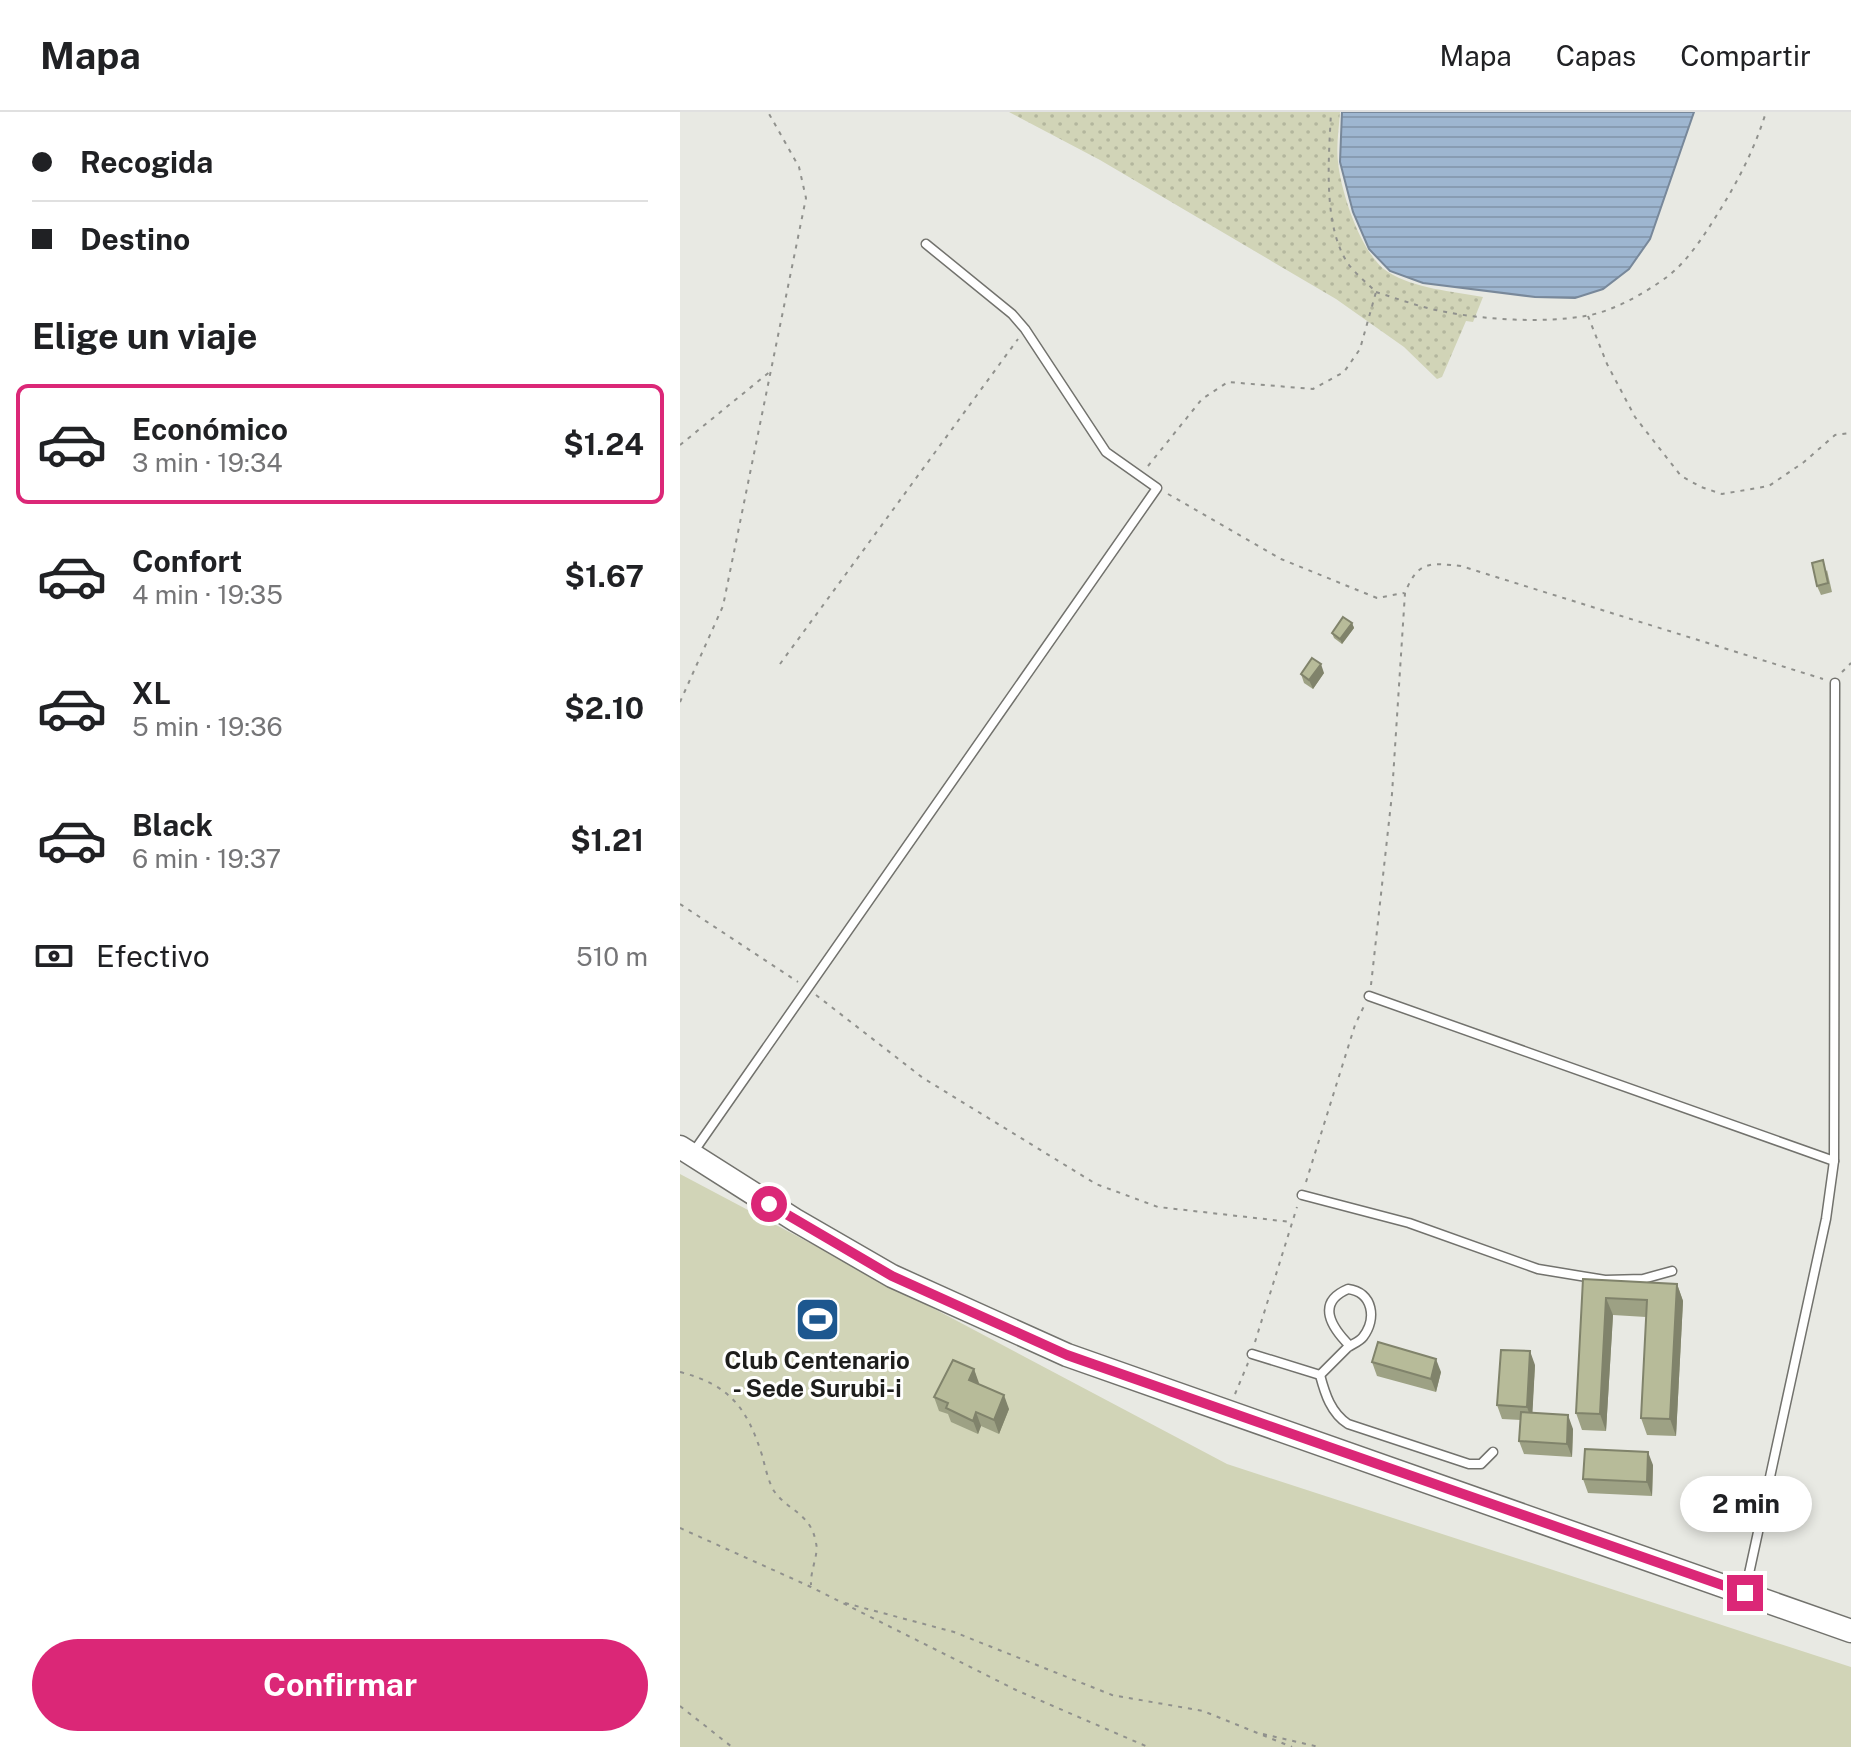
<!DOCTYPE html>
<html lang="es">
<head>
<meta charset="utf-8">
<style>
	:root { --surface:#fff; --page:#f6f6f6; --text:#202124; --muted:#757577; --line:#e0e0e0; --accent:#db2777 }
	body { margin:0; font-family:"Public Sans",sans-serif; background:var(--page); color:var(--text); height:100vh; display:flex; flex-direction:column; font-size:30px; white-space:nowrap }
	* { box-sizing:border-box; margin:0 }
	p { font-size:26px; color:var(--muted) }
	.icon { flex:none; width:44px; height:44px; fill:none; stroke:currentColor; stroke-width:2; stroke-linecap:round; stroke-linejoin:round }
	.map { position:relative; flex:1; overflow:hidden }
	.side { display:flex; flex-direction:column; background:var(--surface); width:680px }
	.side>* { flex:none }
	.hud { display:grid; align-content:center; height:176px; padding:0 32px; background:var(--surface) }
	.end { position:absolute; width:36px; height:36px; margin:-18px; border:10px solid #db2777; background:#fff; box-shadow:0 0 0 4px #fff }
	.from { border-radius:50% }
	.bubble { position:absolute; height:56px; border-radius:28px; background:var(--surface); box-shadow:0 4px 12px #0003; font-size:26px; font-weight:700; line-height:56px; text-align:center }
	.hud b { display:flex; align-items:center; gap:28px; height:76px; font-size:30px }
	.hud b+b { border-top:2px solid var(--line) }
	.hud i { width:20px; height:20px; background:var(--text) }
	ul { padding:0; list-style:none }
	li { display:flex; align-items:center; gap:24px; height:120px; margin:0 16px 12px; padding:0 16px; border:4px solid transparent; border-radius:12px }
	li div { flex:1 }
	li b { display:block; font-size:30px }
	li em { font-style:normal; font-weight:700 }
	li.on { border-color:var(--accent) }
	li>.icon { width:72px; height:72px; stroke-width:1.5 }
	h2 { padding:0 32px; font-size:36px; line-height:96px }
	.pay { display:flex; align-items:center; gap:20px; height:88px; padding:0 32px; font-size:30px }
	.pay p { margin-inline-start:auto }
	.action { display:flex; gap:16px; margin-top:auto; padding:16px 32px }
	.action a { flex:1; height:92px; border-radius:48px; background:var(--accent); color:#fff; font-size:32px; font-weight:700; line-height:92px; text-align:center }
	header { display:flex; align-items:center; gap:48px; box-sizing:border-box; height:112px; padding:0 40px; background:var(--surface); border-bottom:2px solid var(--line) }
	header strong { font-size:38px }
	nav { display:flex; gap:44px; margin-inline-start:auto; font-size:28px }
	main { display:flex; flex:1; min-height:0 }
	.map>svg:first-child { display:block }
	.grass { fill:url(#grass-dots) }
	.pitch { fill:#d1d4b7 }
	.water { fill:url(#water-rules); stroke:#78889a; stroke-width:2 }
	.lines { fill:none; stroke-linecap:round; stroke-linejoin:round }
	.lane-casing { stroke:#72726d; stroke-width:11 }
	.secondary-casing { stroke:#72726d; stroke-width:25 }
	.path { stroke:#90918d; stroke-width:2; stroke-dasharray:4 6; stroke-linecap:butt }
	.lane { stroke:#fff; stroke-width:8 }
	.secondary { stroke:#fff; stroke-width:22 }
	.wall { fill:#9da184 }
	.shaded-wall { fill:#80836b }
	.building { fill:#b7bb99; stroke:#80836b; stroke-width:2 }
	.route { stroke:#db2777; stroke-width:10 }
	.labels { text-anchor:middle; stroke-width:6; stroke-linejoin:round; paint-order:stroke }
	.poi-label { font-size:24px; font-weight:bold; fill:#1e1e1c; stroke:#fffffe }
</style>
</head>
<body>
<header>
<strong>Mapa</strong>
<nav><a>Mapa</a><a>Capas</a><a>Compartir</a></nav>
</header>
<main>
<section class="side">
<div class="hud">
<b><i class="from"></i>Recogida</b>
<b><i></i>Destino</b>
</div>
<h2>Elige un viaje</h2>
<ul>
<li class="on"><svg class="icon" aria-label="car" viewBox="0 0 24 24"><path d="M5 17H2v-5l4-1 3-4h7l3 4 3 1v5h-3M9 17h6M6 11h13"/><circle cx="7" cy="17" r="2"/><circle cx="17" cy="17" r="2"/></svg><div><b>Económico</b><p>3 min · 19:34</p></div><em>$1.24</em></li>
<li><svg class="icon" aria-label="car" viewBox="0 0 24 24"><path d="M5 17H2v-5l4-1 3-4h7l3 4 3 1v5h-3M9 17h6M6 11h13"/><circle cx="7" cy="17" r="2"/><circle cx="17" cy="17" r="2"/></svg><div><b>Confort</b><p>4 min · 19:35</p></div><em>$1.67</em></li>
<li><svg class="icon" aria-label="car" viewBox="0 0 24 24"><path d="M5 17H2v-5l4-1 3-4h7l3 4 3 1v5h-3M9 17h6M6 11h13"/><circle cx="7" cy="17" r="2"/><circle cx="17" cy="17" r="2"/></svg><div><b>XL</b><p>5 min · 19:36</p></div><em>$2.10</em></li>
<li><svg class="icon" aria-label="car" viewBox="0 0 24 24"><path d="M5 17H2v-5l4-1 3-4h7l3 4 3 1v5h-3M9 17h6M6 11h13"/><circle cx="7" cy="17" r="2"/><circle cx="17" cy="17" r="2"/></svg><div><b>Black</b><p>6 min · 19:37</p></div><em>$1.21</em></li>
</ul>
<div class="pay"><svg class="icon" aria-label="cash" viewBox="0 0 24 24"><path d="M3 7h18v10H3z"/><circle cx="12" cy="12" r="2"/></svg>Efectivo<p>510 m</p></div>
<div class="action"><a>Confirmar</a></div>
</section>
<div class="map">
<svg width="1171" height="1635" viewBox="0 0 1171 1635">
	<defs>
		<pattern id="grass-dots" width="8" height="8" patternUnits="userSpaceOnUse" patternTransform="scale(2)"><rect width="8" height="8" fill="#d1d4b7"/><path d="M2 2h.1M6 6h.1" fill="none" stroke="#b3b69d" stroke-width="1.8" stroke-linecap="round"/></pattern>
		<pattern id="water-rules" width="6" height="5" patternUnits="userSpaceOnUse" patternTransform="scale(2)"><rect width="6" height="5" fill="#9eb6d0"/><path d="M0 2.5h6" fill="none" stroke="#889cb2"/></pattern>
	</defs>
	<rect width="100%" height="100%" fill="#e8e9e3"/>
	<path class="grass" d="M329,0H660C659,16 656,34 658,50C661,80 681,143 708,160C735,177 772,179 803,185L793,210L786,209L762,265L757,267L724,235L656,187L420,48Z"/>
	<path class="pitch" d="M0,1062L547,1352L1171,1555V1635H0Z"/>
	<path class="water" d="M662,0H1014L970,127L949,157L923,177L895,186L855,185L743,171L710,159L689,137L673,100L660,50Z"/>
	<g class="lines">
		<defs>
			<g id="lane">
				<path d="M689,884L1154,1049"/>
				<path d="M12,1042L477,376L426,340L345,217L332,202L246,132"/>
				<path d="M622,1083L729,1111L858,1157L925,1168L963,1167L992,1159"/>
				<path d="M572,1242L640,1263C649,1254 658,1245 667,1236C672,1232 679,1230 683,1225C697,1207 693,1180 668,1177C635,1191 652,1216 670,1234"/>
				<path d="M640,1263C645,1282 651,1301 668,1312L789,1352H801L813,1340"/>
				<path d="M1065,1480L1146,1107L1154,1049L1155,571"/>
			</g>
			<path id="secondary" d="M0,1035L115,1108L212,1164L387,1243L1171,1519"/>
		</defs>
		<use href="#lane" class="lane-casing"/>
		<use href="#secondary" class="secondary-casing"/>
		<g class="path">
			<path d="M696,180C719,187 742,196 766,200C807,208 864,211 905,204C932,200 965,181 987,165C1009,148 1025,122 1040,98C1059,67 1075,36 1086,0"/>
			<path d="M908,204L927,252L955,305L1001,364L1021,375L1042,382L1089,374L1124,350L1155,323L1171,321"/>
			<path d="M0,333L92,258"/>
			<path d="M468,354L522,287L548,270L633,277L664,260L680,237L696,180C687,171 677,163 669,153C642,115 649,45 651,0"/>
			<path d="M488,382L601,447L697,486L724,481"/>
			<path d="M100,552L338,227"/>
			<path d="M1162,560L1171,551"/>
			<path d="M0,590L43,494L126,86L119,55L88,0"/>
			<path d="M0,792L118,870"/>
			<path d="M691,873L712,682L725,481C738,448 750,451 781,454L1143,567"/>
			<path d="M136,883L243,966L416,1072L478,1095L611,1110"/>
			<path d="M626,1070L675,913L684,894"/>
			<path d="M575,1230L617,1095"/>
			<path d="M0,1260C50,1273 67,1296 82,1343C85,1354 88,1369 94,1379C108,1399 131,1401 136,1431C139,1442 130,1459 131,1473"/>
			<path d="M555,1282L568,1251"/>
			<path d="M0,1416L131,1475L336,1578L468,1635"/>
			<path d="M165,1491L274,1520L432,1583L523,1599L612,1635"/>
			<path d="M0,1594L52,1635"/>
			<path d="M583,1622L639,1635"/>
		</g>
		<use href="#lane" class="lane"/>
		<use href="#secondary" class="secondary"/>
	</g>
	<g class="wall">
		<path d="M1147,458L1152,480L1141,483L1137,474Z"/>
		<path d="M672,511L674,516L662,532L654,526L652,521Z"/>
		<path d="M644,561L633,577L624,571L621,562Z"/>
		<path d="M903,1167L997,1172L1003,1189L996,1324L967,1323L961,1306L966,1205L933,1203L926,1319L902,1318L896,1301Z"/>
		<path d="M692,1250L761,1260L756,1280L697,1264Z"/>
		<path d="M855,1253L852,1301L893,1317L892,1345L844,1342L839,1329L841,1308L822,1307L817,1293Z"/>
		<path d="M294,1257L298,1272L329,1297L319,1322L301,1314L298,1322L271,1310L268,1302L259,1299L254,1285Z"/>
		<path d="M973,1353L972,1384L908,1381L903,1367Z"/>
	</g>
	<g class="shaded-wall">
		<path d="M672,511L674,516L662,532L660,527Z"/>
		<path d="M641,552L644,561L633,577L629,568Z"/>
		<path d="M997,1172L1003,1189L996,1324L990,1307Z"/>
		<path d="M926,1186L933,1203L926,1319L920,1302Z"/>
		<path d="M850,1239L855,1253L852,1309L847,1295Z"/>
		<path d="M756,1247L761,1260L756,1280L751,1267Z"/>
		<path d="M294,1257L299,1271L294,1282L289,1268Z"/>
		<path d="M324,1283L329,1297L319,1322L314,1308Z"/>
		<path d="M296,1300L301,1314L298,1322L293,1309Z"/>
		<path d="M888,1303L893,1317L892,1345L887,1332Z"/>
		<path d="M968,1340L973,1353L972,1384L967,1370Z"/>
	</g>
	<g class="building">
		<path d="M1143,448L1148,471L1137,474L1132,451Z"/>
		<path d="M663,505L672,511L660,527L652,521Z"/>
		<path d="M632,546L641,552L629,568L621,562Z"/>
		<path d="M903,1167L997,1172L990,1307L961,1306L967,1188L926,1186L920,1302L896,1301Z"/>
		<path d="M698,1230L756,1247L751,1267L692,1250Z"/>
		<path d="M821,1238L850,1239L847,1295L817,1293Z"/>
		<path d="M273,1248L294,1257L289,1268L324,1283L314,1308L296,1300L293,1309L266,1296L268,1291L254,1285Z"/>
		<path d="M841,1300L888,1303L887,1332L839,1329Z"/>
		<path d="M905,1337L968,1340L967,1370L903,1367Z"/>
	</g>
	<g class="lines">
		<path class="route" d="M89,1092L212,1164L387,1243L1065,1481"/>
	</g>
	<defs>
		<symbol id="stadium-square" viewBox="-11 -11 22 22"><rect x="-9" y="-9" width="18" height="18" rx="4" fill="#1d578f" stroke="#fffffe"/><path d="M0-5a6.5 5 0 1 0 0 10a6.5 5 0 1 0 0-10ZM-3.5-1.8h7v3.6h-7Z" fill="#fff"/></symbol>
	</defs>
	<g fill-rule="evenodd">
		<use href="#stadium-square" x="112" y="1182" width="51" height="51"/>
	</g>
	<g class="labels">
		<g class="poi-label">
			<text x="137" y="1257">Club Centenario<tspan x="137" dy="28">- Sede Surubi-i</tspan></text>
		</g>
	</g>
</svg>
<i class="end from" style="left:89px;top:1092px"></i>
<i class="end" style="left:1065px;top:1481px"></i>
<div class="bubble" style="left:1000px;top:1364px;width:132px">2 min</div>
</div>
</main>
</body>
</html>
